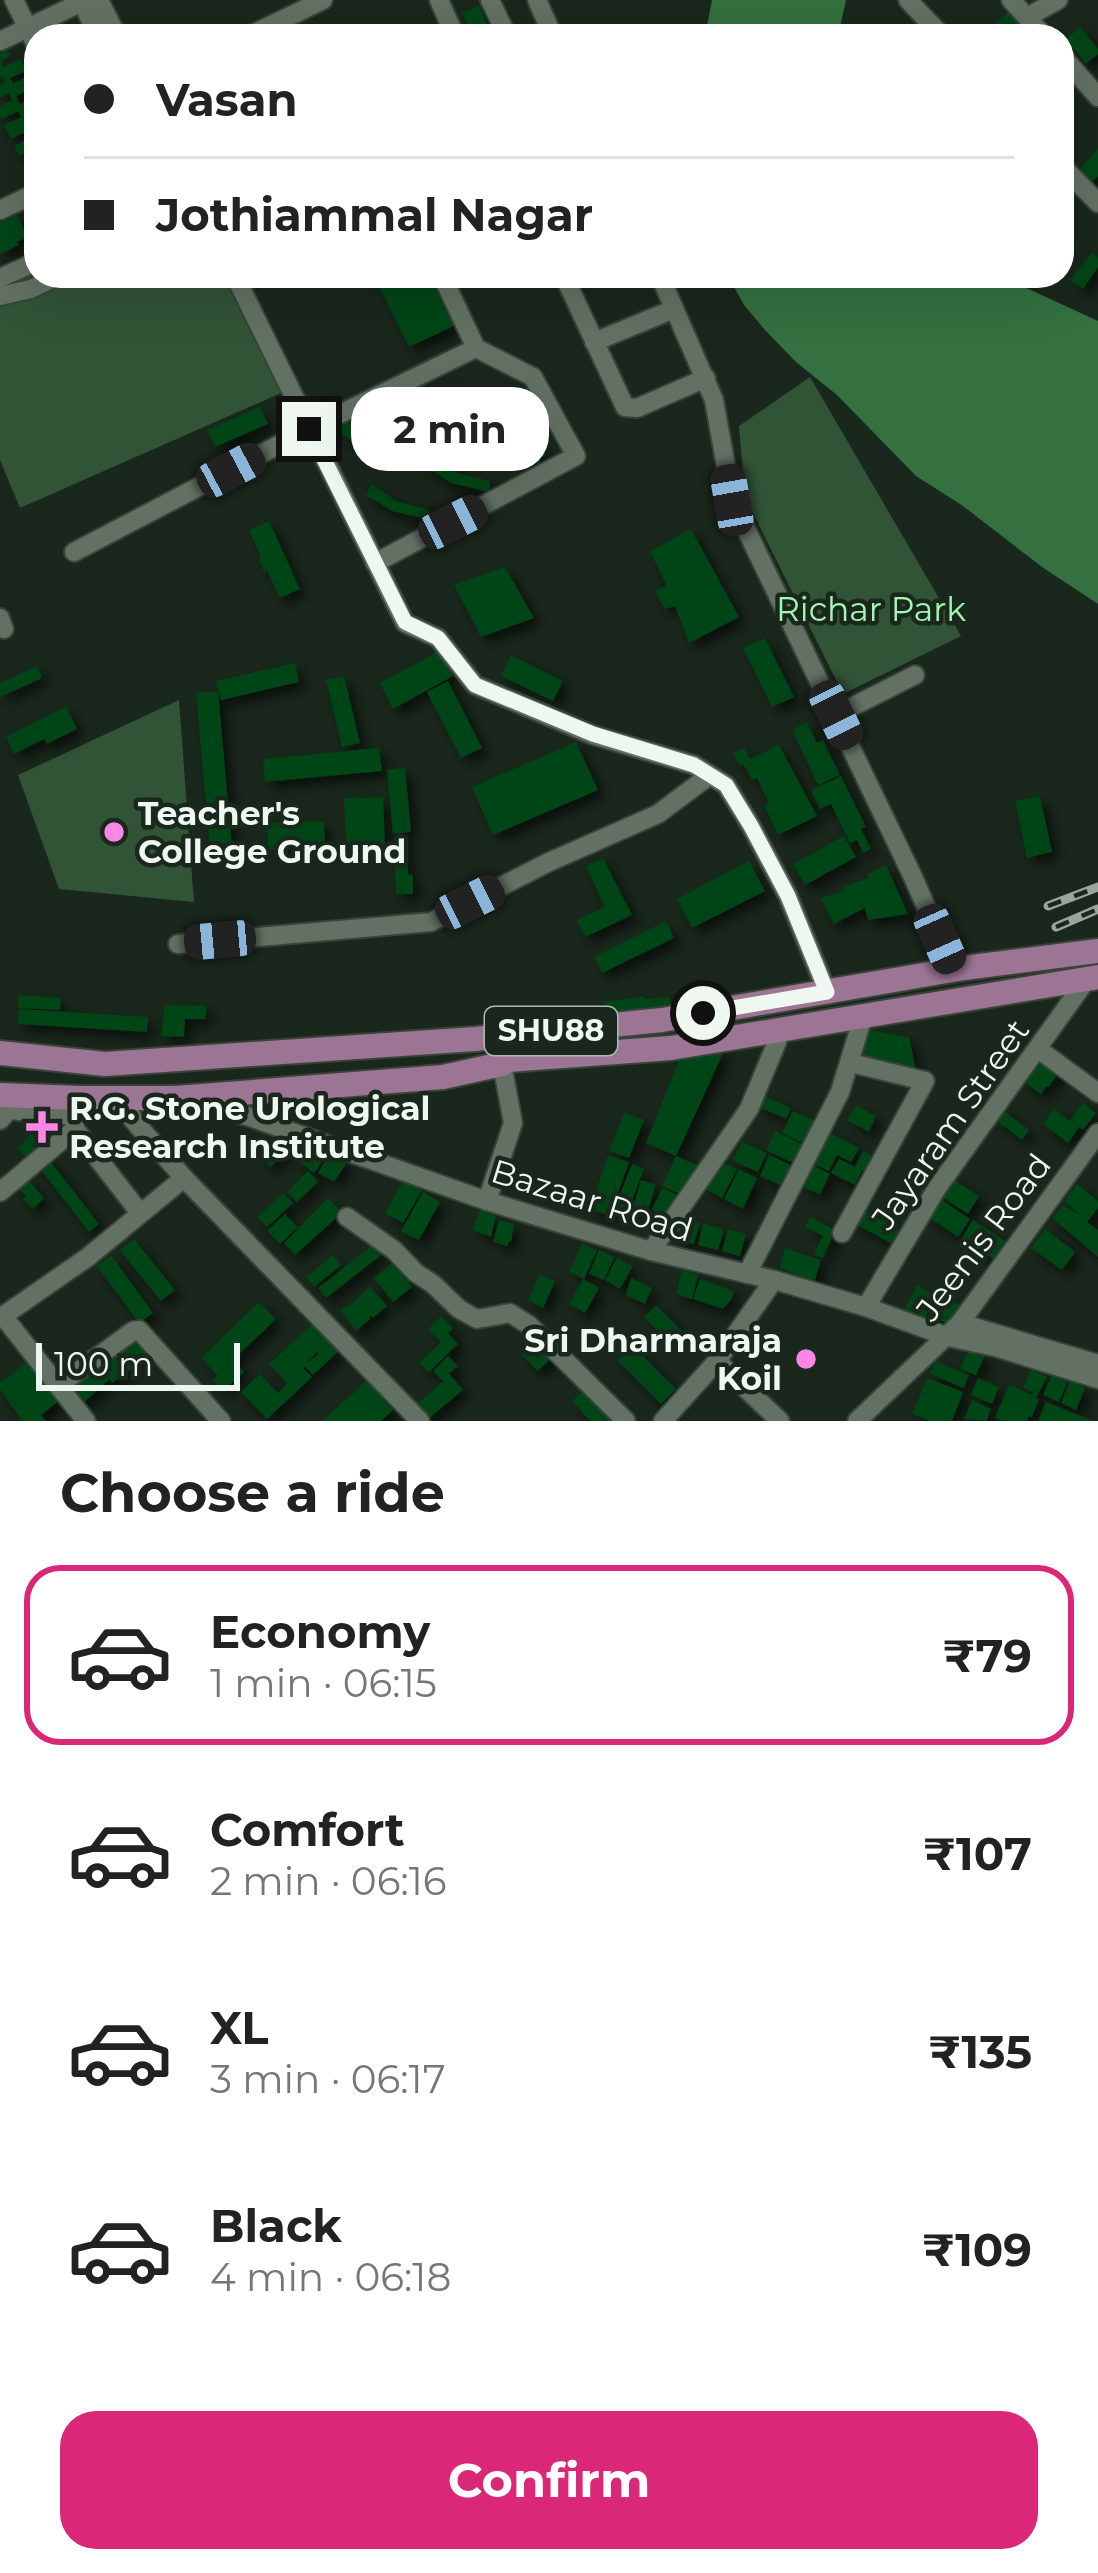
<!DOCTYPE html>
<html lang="en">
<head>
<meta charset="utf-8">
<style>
	:root { --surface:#fff; --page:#f6f6f6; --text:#222; --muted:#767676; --line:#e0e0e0; --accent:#db2777 }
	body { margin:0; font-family:Montserrat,sans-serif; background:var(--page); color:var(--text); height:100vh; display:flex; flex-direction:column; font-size:45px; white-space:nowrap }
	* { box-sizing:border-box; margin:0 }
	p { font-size:39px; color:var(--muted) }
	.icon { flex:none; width:66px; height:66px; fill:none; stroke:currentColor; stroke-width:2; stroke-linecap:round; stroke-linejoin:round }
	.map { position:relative; height:1421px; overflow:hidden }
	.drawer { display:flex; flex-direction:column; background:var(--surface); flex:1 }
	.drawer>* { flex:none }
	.top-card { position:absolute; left:24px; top:24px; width:1050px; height:264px; border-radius:36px; box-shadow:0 12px 48px #0002; display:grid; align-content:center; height:264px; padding:0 60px; background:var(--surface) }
	.scale { position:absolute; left:36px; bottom:30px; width:204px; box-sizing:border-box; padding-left:12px; border:6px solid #eff8f0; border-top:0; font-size:33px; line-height:42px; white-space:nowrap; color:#eff8f0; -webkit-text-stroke:9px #1a271c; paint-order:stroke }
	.end { position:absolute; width:54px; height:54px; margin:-27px; border:15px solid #eff8f0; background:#111; box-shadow:0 0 0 6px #111 }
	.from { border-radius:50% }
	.bubble { position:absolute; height:84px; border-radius:36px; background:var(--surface); box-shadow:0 12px 48px #0002; font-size:39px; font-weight:700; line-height:84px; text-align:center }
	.car { position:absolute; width:36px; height:72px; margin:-36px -18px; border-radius:15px; box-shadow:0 0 9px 3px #0007; background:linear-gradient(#222 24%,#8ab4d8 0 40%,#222 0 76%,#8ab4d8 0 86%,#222 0) }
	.top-card b { display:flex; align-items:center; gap:42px; height:114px; font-size:45px }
	.top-card b+b { border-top:3px solid var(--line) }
	.top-card i { width:30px; height:30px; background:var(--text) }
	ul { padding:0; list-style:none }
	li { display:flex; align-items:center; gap:36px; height:180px; margin:0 24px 18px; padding:0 36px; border:6px solid transparent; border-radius:36px }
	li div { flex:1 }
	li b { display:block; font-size:45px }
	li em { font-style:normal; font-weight:700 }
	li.selected { border-color:var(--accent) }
	li>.icon { width:108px; height:108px; stroke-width:1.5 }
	h2 { padding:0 60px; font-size:54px; line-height:144px }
	.action { display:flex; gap:24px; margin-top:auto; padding:24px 60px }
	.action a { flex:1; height:138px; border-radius:36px; background:var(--accent); color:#fff; font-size:48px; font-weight:700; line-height:138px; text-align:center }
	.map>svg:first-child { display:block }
	.green { fill:#315336 }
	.water { fill:#347040 }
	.building { fill:#004416; filter:url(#shadow) }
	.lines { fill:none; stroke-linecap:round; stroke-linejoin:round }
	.minor-casing { stroke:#384339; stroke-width:22 }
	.major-casing { stroke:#384339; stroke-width:28 }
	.minor { stroke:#627164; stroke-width:18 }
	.major { stroke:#9d7594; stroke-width:24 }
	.rail-casing { stroke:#9aa59c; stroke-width:9 }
	.rail { stroke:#1a271c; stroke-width:4.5; stroke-dasharray:14; stroke-linecap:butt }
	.route { stroke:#eff8f0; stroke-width:15 }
	.poi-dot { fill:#fc86e4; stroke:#1a271c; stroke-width:4.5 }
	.labels { text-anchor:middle; stroke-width:9; stroke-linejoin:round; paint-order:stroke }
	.shield { fill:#1a271c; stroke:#afb9b0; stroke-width:3 }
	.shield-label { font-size:30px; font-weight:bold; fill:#eff8f0 }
	.park-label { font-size:33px; fill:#a2f7af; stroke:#1a271c }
	.poi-label { font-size:33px; font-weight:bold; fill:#eff8f0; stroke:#1a271c; text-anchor:start }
	.street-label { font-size:33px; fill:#eff8f0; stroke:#1a271c }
</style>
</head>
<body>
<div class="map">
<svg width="1098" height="1421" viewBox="0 0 1098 1421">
	<defs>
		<filter id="shadow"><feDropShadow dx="7" dy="7" stdDeviation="6" flood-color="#0009"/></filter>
	</defs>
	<rect width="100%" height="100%" fill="#1a271c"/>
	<g class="green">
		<path d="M36,267V276H226L281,393L20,508L0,460V285Z"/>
		<path d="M810,377L961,636L843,694L745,497L739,426Z"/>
		<path d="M179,700L194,902L59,889L18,775Z"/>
	</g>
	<g class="water">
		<path d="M712,0H846L838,36H705Z"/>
		<path d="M728,276H1000L1098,321V604L1042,567L963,506L916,476L837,395L796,362L765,330L744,305Z"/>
	</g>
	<g class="building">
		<path d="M479,6L489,28L472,35L462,13Z"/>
		<path d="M1010,9L1024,23L1011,36H995L989,30Z"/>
		<path d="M1080,27L1098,49V54L1086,64L1065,39Z"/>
		<path d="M8,50L11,56L1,61L3,67L21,59L26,71L10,78L13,83L31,75L36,87L16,96L20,104L30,100L36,114L27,119L32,129L36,128V148L19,156L14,146L31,138L27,131L11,139L4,125L21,117L18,111L2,119L0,115V106L12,100L9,93L0,98V85L5,82L3,76L0,78V54Z"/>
		<path d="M1098,149V176L1089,185L1076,172Z"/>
		<path d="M17,215L27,237L17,242L19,245L0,254V222Z"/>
		<path d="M1092,252L1098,257V267L1083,289L1070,280Z"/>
		<path d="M374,276H429L454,326L409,347Z"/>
		<path d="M260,407L268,424L215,447L207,430Z"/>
		<path d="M345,421L371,439L404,447L403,458L365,449L339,432Z"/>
		<path d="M487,428L531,446L545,448V457L540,455L539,465L525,457L521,460L511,457L512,453L485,441Z"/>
		<path d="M431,455L457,473L490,481L489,492L451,483L425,466Z"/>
		<path d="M372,484L398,502L431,510L430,520L392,511L366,495Z"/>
		<path d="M269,521L300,589L280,598L267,571L264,572L259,559L261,558L249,530Z"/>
		<path d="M691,529L739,617L689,643L675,606L665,609L654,591L667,586L650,551Z"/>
		<path d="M505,567L534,618L481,637L454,585Z"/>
		<path d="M765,638L794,697L772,707L743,648Z"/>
		<path d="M439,651L453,676L393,709L380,683Z"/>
		<path d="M511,655L563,681L553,701L501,676Z"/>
		<path d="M295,663L299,682L221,700L216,681Z"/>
		<path d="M37,666L42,678L0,697V683Z"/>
		<path d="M344,676L360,743L342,747L326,680Z"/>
		<path d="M448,681L482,748L461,758L427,692Z"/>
		<path d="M218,691L232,847L210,849L196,693Z"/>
		<path d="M66,707L77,729L47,744L44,739L14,754L6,737Z"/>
		<path d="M807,722L817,743L823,740L840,775L818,785L792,730Z"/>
		<path d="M576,742L598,790L493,835L472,787Z"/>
		<path d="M779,745L817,816L778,835L764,805L769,803L757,778L752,780L743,764L740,766L733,753L744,748L750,759Z"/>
		<path d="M379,748L382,771L265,782L263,759Z"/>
		<path d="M405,768L411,832L393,834L387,770Z"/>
		<path d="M841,776L866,827L861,829L871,849L863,853L857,840L850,843L831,804L820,809L811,790Z"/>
		<path d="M1040,796L1052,852L1027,858L1015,801Z"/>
		<path d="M383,797L385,847L346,848L344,798Z"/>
		<path d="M324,821L325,848L268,850L267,823Z"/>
		<path d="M394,836H406L408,875L413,874V894H396Z"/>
		<path d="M844,836L856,857L805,885L793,864Z"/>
		<path d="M603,858L632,915L585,937L577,920L605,907L586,866Z"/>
		<path d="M749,861L765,891L692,928L677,899Z"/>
		<path d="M886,865L908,914L868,920L865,908L834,924L821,898L844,890V886L868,878L867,874Z"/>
		<path d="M666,921L674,938L602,973L594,957Z"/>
		<path d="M19,995L61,998L60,1010L18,1008Z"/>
		<path d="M645,996V999L670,997L671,1006L646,1008V1011L607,1017L604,1002Z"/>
		<path d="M165,1005L206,1006V1019H185L184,1037L161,1036Z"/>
		<path d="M19,1009L148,1017L147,1032L18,1024Z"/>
		<path d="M869,1030L909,1037L916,1070L860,1058Z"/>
		<path d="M725,1049L676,1156L646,1143L682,1053Z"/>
		<path d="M1039,1054L1060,1070L1049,1087L1047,1086L1041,1094L1020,1079Z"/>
		<path d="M762,1095L791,1108L786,1119L757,1106Z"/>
		<path d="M1083,1103L1096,1113L1083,1130L1079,1127L1068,1143L1043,1124L1054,1109L1070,1121Z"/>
		<path d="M856,1105L876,1116L869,1132L847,1120Z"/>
		<path d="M1000,1108L1029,1130L1022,1140L993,1118Z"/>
		<path d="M793,1111L818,1122L807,1145L782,1133Z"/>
		<path d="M624,1112L644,1120L629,1158L609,1151Z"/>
		<path d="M44,1117L64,1123L27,1159L18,1149Z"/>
		<path d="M825,1130L859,1148L851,1162L837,1155L829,1171L808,1161Z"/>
		<path d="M775,1131L802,1144L793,1163L766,1150Z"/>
		<path d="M937,1131L959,1143L952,1157L929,1145Z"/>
		<path d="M282,1132L293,1143L271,1167L259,1156Z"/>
		<path d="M307,1141L330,1151L314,1173L295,1159Z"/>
		<path d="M742,1142L767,1153L758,1172L733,1161Z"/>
		<path d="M863,1151L880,1160L872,1175L862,1170L855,1185L831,1173L839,1159L855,1167Z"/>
		<path d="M330,1152L347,1162L334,1182L318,1173Z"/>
		<path d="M44,1153L99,1224L89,1232L34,1161Z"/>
		<path d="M608,1155L629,1162L610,1216L590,1209Z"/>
		<path d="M769,1155L793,1166L784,1187L760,1176Z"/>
		<path d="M676,1156L701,1167L685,1196L662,1186Z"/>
		<path d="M716,1159L737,1169L722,1198L702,1187Z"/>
		<path d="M809,1163L830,1174L820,1195L798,1184Z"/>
		<path d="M632,1164L644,1169L625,1218L613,1213Z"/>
		<path d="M739,1169L757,1178L743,1209L724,1199Z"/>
		<path d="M308,1171L318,1182L297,1202L287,1192Z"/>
		<path d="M25,1176L44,1198L33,1209L23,1199L26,1196L15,1185Z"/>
		<path d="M948,1176L979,1196L968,1214L937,1194Z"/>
		<path d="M404,1180L422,1190L403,1223L385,1213Z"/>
		<path d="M641,1180L656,1185L647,1212L633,1207Z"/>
		<path d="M1077,1184L1098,1201V1208L1087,1222L1098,1230V1257L1052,1218L1064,1205L1080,1215L1064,1201Z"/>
		<path d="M662,1188L681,1197L672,1219L652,1210Z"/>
		<path d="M423,1192L440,1202L419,1240L401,1231Z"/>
		<path d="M283,1193L293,1203L267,1227L257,1217Z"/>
		<path d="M937,1197L970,1219L958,1237L925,1215Z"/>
		<path d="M328,1198L342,1213L295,1255L284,1243Z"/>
		<path d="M861,1209L905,1233L898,1247L854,1223Z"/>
		<path d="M480,1210L496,1216L491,1237L472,1230Z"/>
		<path d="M285,1214L298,1227L280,1244L267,1231Z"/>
		<path d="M810,1217L835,1230L823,1258L814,1254L823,1236L805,1227Z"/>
		<path d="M680,1218L700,1223L694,1244L674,1239Z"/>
		<path d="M499,1220L514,1224L511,1242L509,1241L507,1246L493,1242Z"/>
		<path d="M973,1220L1007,1242L995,1260L962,1238Z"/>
		<path d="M703,1223L724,1229L718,1250L698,1245Z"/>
		<path d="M728,1229L746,1234L740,1256L722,1251Z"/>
		<path d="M1045,1229L1075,1252L1062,1270L1031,1248Z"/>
		<path d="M134,1239L175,1290L161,1301L120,1250Z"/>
		<path d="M582,1244L597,1250L584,1279L569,1272Z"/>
		<path d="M373,1245L381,1255L326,1298L318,1288Z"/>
		<path d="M785,1248L821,1260L814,1283L780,1268Z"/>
		<path d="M599,1250L614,1257L604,1280L589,1274Z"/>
		<path d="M111,1255L153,1313L139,1323L97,1266Z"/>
		<path d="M333,1255L341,1265L314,1287L306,1277Z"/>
		<path d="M617,1258L633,1266L620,1289L605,1280Z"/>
		<path d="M392,1263L396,1264L412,1287L393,1302L374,1278Z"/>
		<path d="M682,1270L698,1275L692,1299L676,1294Z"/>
		<path d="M540,1274L555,1281L543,1308L528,1300Z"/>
		<path d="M631,1278L652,1288L645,1304L626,1295Z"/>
		<path d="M583,1279L599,1288L585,1313L569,1304Z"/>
		<path d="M700,1279L734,1291L731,1300L723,1309L693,1299Z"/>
		<path d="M917,1285L937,1296L924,1320L904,1310Z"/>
		<path d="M370,1286L387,1306L373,1318L370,1315V1319L356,1331L340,1310L354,1302Z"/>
		<path d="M938,1295L961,1305L951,1326L940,1320L938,1325L927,1319Z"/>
		<path d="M259,1302L276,1319L233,1360L244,1372L223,1391L213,1380L218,1376L201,1358Z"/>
		<path d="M656,1305L682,1331L670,1343L644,1317Z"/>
		<path d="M441,1316L453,1328L448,1333L458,1344L429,1372L419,1363L441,1342L428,1329Z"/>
		<path d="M315,1321L339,1351L313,1375L304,1366L319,1353L317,1352L303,1368L312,1377L267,1419L241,1392L260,1374L278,1393L279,1392L287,1383L269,1364Z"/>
		<path d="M134,1335L150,1356L112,1383L110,1379L82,1404L66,1386L94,1362L107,1376L97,1362Z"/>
		<path d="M540,1338L555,1355L538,1371L522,1355Z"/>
		<path d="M632,1345L676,1389L661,1404L617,1360Z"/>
		<path d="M969,1349L985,1355L976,1375L960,1369Z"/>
		<path d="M448,1356L458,1366L450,1373L446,1370L463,1390L428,1419L416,1405L443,1381L433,1371Z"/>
		<path d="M29,1360L60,1400L41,1415L46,1421H22L0,1389V1383Z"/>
		<path d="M935,1361L969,1375L964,1388L930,1374Z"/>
		<path d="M1031,1370L1047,1377L1036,1398L1039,1399L1032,1417L1029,1416L1027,1421H1003L995,1418L1009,1385L1032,1395L1033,1392L1023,1388Z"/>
		<path d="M1052,1375L1067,1382L1059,1402L1043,1395Z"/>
		<path d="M927,1378L963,1392L952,1421H930L912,1414Z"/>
		<path d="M978,1378L999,1387L992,1404L971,1395Z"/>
		<path d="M367,1380L393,1410L381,1421H322Z"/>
		<path d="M1070,1381L1085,1388L1076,1410L1061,1403Z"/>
		<path d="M585,1389L614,1421H590L572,1401Z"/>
		<path d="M972,1400L991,1409L986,1421L964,1419Z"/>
		<path d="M1046,1402L1093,1421H1038Z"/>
	</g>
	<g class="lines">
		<defs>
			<g id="minor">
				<path d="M14,0L36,45"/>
				<path d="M81,0L98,36"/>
				<path d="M99,0L117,36"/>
				<path d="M439,0L455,36"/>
				<path d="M490,0L507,36"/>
				<path d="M537,0L553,36"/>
				<path d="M908,0L942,36"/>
				<path d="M1011,0L1044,36"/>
				<path d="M1027,17L1058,0"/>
				<path d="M249,36L323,0"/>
				<path d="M0,41L82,2"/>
				<path d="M1062,56L1098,97"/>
				<path d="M1062,166L1098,203"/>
				<path d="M0,210L36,193"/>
				<path d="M235,276L405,623L438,638L475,685L593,735L694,765L726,785L751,826L788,896L827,992"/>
				<path d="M564,276L625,407L637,408L706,378"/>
				<path d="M660,276L714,400L732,500L913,877L954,970"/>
				<path d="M0,278L36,262"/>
				<path d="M0,296L31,289L58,276"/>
				<path d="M594,342L674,309"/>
				<path d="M74,552L309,429L476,348"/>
				<path d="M375,563L576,456L533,377L476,348L442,276"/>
				<path d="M0,618L4,629"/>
				<path d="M836,715L915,675"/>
				<path d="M178,944L431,922L549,862L658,814L710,775"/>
				<path d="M1038,1049L1098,1093"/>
				<path d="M125,1097L133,1120L184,1178L420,1421"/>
				<path d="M192,1102L247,1116L487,1201L651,1251L774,1280L866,1307L948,1337L995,1347L1098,1379"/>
				<path d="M0,1120L9,1110L74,1116"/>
				<path d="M75,1129L140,1213"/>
				<path d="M0,1192L75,1129L74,1116L80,1098"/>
				<path d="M487,1201L513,1123L502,1064"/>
				<path d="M347,1217L394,1250L416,1273L433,1284L459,1309L477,1319L510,1313L529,1325L626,1421"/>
				<path d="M842,1233L925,1081L851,1063"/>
				<path d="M651,1251L749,1109L777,1042"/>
				<path d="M747,1274L840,1092L863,1017"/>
				<path d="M866,1307L937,1188L1087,979"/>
				<path d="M3,1316L86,1421"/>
				<path d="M0,1318L88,1257L184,1178"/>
				<path d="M960,1323L1098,1364"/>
				<path d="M717,1361L780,1421"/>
				<path d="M59,1385L133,1331L139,1330L221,1421"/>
				<path d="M663,1421L717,1361L774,1280"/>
				<path d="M857,1421L960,1323L1098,1133"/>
			</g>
			<g id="major">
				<path d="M0,1053L105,1064L475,1039L662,1020L964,968L1098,951"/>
				<path d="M0,1095L80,1098H176L443,1077L502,1064L508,1060L671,1048L1098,977"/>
			</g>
		</defs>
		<use href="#minor" class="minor-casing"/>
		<use href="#major" class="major-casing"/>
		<use href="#minor" class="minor"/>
		<use href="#major" class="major"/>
		<defs>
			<g id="rail">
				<path d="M1048,906L1098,887"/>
				<path d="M1056,927L1098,909"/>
			</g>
		</defs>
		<use href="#rail" class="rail-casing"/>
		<use href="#rail" class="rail"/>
	</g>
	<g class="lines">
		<path class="route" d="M309,429L405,622L438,638L475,685L593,734L694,765L726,785L751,826L788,896L827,992L703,1013"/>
	</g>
	<g class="poi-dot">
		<circle cx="114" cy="832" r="12"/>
		<path d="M36 1109h12v12h12v12h-12v12h-12v-12h-12v-12h12z"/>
		<circle cx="806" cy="1359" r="12"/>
	</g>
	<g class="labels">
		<rect class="shield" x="485" y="1007" width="132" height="48" rx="9"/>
		<g class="shield-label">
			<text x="551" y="1041">SHU88</text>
		</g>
		<g class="park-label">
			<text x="871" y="621">Richar Park</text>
		</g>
		<g class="poi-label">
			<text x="138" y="825">Teacher's<tspan x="138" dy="38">College Ground</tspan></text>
			<text x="69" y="1120">R.G. Stone Urological<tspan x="69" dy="38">Research Institute</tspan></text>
			<text x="782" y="1352" text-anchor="end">Sri Dharmaraja<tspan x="782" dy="38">Koil</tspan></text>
		</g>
		<g class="street-label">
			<text transform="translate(950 1124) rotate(-55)" y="12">Jayaram Street</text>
			<text transform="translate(592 1200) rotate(17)" y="12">Bazaar Road</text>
			<text transform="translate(983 1237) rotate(-53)" y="12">Jeenis Road</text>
		</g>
	</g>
</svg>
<div class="scale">100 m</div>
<i class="end from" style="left:703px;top:1013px"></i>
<i class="end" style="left:309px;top:429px"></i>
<div class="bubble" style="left:351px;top:387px;width:198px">2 min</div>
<i class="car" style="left:231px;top:470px;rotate:62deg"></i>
<i class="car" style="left:732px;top:500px;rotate:350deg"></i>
<i class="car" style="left:453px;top:522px;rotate:63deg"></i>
<i class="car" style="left:836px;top:715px;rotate:154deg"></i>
<i class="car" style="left:470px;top:902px;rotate:63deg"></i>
<i class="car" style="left:940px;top:939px;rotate:156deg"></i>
<i class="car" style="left:220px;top:940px;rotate:265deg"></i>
<div class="top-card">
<b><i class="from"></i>Vasan</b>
<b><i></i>Jothiammal Nagar</b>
</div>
</div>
<section class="drawer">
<h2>Choose a ride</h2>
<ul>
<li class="selected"><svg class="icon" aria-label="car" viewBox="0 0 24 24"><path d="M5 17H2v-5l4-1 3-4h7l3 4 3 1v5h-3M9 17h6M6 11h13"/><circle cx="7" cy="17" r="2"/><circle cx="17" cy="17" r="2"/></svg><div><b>Economy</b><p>1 min · 06:15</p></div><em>₹79</em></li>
<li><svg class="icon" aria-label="car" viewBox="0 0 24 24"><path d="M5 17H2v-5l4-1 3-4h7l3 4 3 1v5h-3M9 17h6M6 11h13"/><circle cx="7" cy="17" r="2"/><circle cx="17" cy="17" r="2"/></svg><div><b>Comfort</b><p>2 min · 06:16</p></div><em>₹107</em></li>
<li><svg class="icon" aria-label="car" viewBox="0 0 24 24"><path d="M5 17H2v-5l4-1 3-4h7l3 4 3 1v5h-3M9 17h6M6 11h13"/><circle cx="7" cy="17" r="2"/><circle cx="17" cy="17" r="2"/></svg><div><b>XL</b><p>3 min · 06:17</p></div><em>₹135</em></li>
<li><svg class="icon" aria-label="car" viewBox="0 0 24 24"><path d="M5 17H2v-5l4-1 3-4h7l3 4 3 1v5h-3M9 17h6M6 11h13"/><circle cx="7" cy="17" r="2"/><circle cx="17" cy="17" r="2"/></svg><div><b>Black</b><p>4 min · 06:18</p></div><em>₹109</em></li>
</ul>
<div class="action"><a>Confirm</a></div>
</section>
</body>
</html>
